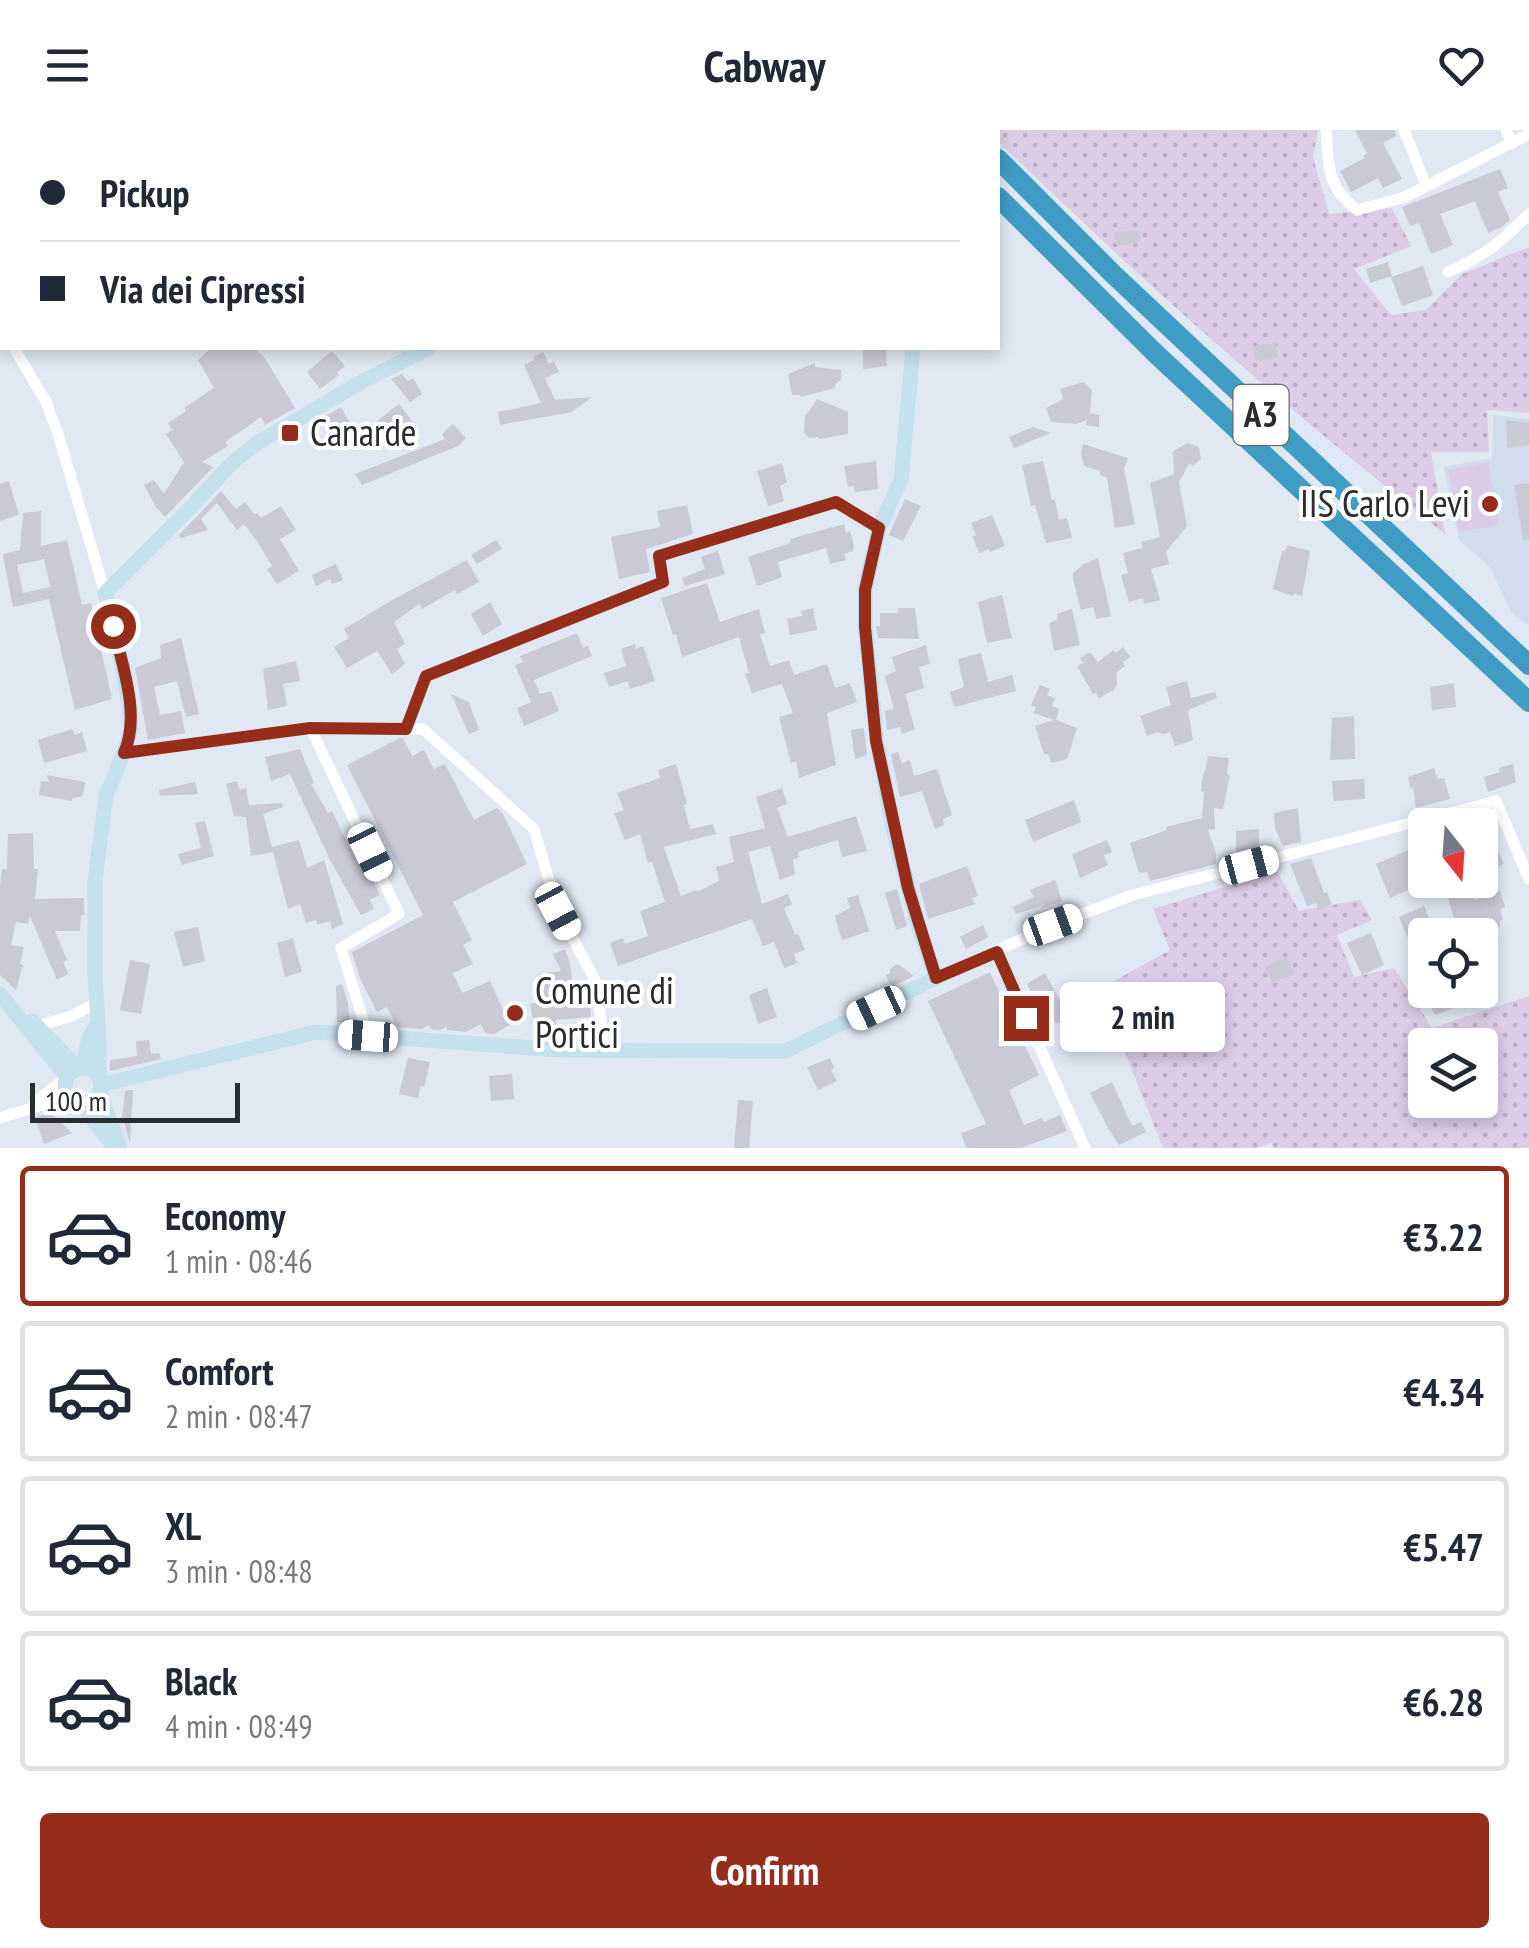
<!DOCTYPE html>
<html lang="en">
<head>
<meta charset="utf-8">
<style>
	:root { --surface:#fff; --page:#f6f6f7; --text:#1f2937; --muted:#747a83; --line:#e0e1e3; --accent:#962d1a }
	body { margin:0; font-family:"PT Sans Narrow",sans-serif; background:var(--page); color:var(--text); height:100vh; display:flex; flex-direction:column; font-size:38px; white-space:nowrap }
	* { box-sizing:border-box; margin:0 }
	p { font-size:32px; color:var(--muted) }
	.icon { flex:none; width:55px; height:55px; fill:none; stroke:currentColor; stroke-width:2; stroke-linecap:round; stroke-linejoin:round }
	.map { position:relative; height:1018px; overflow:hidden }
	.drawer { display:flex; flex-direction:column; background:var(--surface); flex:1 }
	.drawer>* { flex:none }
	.guide { position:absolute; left:0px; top:0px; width:1000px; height:220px; box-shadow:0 5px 15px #0003; display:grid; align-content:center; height:220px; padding:0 40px; background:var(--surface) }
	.needle { width:65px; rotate:163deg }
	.buttons { position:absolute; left:1408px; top:678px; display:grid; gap:20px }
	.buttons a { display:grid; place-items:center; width:90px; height:90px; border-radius:10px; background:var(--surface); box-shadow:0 5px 15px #0003; font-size:50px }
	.scale { position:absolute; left:30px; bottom:25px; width:210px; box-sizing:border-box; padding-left:10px; border:5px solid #292c30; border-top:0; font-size:28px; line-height:35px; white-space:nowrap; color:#292c30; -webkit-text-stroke:8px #fff; paint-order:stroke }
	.end { position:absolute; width:45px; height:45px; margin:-22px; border:12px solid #962d1a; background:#fff; box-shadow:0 0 0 5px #fff }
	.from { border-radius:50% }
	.bubble { position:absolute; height:70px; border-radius:10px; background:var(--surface); box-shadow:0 5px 15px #0003; font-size:32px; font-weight:800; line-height:70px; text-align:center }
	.car { position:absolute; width:30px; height:60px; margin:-30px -15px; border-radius:12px; box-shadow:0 0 8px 2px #0007; background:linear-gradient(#fff 24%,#345 0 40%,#fff 0 76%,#345 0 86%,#fff 0) }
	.guide b { display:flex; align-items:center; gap:35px; height:95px; font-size:38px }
	.guide b+b { border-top:2px solid var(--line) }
	.guide i { width:25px; height:25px; background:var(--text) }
	ul { padding:18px 0 0; list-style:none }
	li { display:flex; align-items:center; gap:30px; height:140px; margin:0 20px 15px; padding:0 20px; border:5px solid var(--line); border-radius:10px }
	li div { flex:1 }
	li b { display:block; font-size:38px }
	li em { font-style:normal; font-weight:800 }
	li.selected { border-color:var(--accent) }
	li>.icon { width:90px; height:90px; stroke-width:1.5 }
	.primary-button { display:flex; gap:20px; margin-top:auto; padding:20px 40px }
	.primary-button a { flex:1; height:115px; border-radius:10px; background:var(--accent); color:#fff; font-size:40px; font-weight:800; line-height:115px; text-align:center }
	header { display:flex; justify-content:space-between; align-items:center; height:130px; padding:0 40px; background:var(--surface); font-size:45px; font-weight:800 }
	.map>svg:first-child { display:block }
	.built { fill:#d1dced }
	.grass { fill:url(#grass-dots); fill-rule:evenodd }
	.park { fill:#dccce7 }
	.building { fill:#c9cad6; fill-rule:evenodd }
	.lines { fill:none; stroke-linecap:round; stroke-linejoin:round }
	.highway-tunnel { stroke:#bbc2cc; stroke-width:20; stroke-dasharray:20 10; stroke-linecap:butt }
	.street { stroke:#fff; stroke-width:11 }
	.secondary { stroke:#c5e1ee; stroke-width:15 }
	.highway { stroke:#3e9cc5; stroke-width:20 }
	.route { stroke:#962d1a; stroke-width:12 }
	.poi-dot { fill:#962d1a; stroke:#fff; stroke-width:4 }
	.labels { text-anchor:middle; stroke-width:8; stroke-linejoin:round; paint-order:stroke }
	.shield { fill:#fff; stroke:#696b6e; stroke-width:2.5 }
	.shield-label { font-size:35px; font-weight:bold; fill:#292c30 }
	.poi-label { font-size:38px; fill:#292c30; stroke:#fff; text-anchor:start }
</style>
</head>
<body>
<header><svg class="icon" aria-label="menu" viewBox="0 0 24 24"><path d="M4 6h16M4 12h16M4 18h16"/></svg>Cabway<svg class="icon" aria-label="heart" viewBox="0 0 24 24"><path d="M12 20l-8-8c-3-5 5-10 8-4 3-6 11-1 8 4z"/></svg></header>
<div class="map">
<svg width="1529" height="1018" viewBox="0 0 1529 1018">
	<defs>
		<pattern id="grass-dots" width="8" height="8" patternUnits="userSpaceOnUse" patternTransform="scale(2.5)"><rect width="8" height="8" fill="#dccce7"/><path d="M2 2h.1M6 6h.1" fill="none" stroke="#bdafc6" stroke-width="1.8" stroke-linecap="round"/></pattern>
	</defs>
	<rect width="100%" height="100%" fill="#e0e8f3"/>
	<path class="built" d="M1493,285L1529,289V496L1511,482L1490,437L1459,410L1444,337L1492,328Z"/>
	<g class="grass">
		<path d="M987,0H1318L1313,27L1329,84L1392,78L1411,116L1354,139L1391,185L1426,180L1462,144L1529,117V283L1487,280L1489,322H1431L1445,404C1289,281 1140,150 998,11V2H989Z"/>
		<path d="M1277,741L1299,781L1360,770L1372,790L1337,805L1354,847L1394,838L1432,898L1529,866V1018H1274L1271,1013L1256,1018H1163L1100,859L1170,820L1153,779ZM1425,915H1480V970H1425Z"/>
	</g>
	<path class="park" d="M1488,332L1499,395L1459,402L1448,340Z"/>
	<g class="building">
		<path d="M1355,0H1395L1396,6L1383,13L1402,49L1383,58L1378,48L1351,62L1340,41L1365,28L1363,25L1367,24Z"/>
		<path d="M1500,39L1508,58L1498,62L1510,90L1502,97L1488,103L1475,71L1440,84L1453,115L1431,124L1419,93L1410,96L1402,77Z"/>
		<path d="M1140,100V112H1135V114L1116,115L1114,102Z"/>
		<path d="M1388,132L1392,146L1370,153L1366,139Z"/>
		<path d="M1423,136L1433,165L1402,176L1391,147Z"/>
		<path d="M1276,213L1278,228L1255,232L1253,216Z"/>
		<path d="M211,218H255L266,230L295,278L265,295L261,287L225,312L228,316L202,332L213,337L165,387L156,377L144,355L154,350L164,364L184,332L166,304L172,300L168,293L186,281L184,278L214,258L198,230Z"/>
		<path d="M863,218H886L887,236L863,239Z"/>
		<path d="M332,221L345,236L337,242L339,245L320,259L307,242Z"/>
		<path d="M543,222L549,234L554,231L559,242L545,248L555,270L592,267L572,282L500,295L498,282L541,273L524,235L534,230L533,227Z"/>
		<path d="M815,233V237L841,240V250L835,254V258L801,267L800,265H792L788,244Z"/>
		<path d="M402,244L408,251L413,248L422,264L410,272L391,249Z"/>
		<path d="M1083,252L1092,260L1090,283L1099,285V297L1086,295L1087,290L1076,294L1051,292L1046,278L1063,269L1060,259Z"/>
		<path d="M817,269L848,282V304L819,309L818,307L809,308L804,303L805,287Z"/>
		<path d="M399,274L415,295L393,312L377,291Z"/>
		<path d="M341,277L351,295L332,306L322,288Z"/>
		<path d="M1506,290L1529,293V315L1507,318Z"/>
		<path d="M453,294L466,308L458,316L362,355L355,344L445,309L442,304Z"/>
		<path d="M1033,297L1051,303L1014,318L1009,307Z"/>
		<path d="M1188,313L1199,317L1201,329L1193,336L1189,333L1179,352L1187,396L1166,422L1169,434L1151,439L1160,470L1144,474L1143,468L1129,472L1121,445L1128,443L1123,423L1143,418L1141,412L1160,407L1150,353L1174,344L1173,321Z"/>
		<path d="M1083,314L1128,328L1124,339L1135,394L1115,398L1107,348L1100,345V341L1084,336L1081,323Z"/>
		<path d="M876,331L878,359L855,362L854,356L848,357L844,336Z"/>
		<path d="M1043,331L1052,370H1055L1059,390L1067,388L1072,408L1046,413L1035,375L1031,376L1022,335Z"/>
		<path d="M782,333L787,352L780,356L784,371L768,376L757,341Z"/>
		<path d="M9,351L19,385L0,391V354Z"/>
		<path d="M1529,353V409L1523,410L1514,355Z"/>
		<path d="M221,361L236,379L245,372L254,384L257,383L261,388L281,376L296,400L280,409L299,441L277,454L267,439L272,436L256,410L244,394L237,400L217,373L201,389L208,400L181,408L179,405Z"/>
		<path d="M905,369L921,376L903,411L889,405Z"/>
		<path d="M687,375L693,404L646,419L650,442L619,449L611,407L660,397L657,381Z"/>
		<path d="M41,381V416L67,410L82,475L91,473L112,569L75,580L49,469L13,477L5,436L3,424L20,420L23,383ZM44,429L50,457L23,463L17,435Z"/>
		<path d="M992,385L1005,416L990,422L989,419L979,423L972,406L976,405L971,393Z"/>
		<path d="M844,394L846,403L850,401L854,416L853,421L844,424L846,430L830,434L826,418L778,432L782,447L757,456L748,427L791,413L790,409Z"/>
		<path d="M496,410L502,419L477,434L471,425Z"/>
		<path d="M1287,415L1310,421L1302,466L1294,463L1293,466L1273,459L1282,421H1285Z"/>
		<path d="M718,421L725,444L685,456L682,448L705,439L701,427Z"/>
		<path d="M1098,428L1111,486L1096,489L1093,477L1081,480L1073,449V443L1084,434Z"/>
		<path d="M467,430L479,452L457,464L455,460L422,479L419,474L394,492L405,514L397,519L405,534L392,544L377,521L347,538L334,517L349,508L344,499L394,469Z"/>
		<path d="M336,434L343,450L332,454L330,449L316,456L312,445Z"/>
		<path d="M707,453L720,492L759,479L765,503L760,504L770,536L789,530L794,545L827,534L835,558L850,553L857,572L827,583L836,635L799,648L796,631L791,633L779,587L793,583L782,554L752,563L745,544L749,543L739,507L682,527L676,504L673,505L661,468Z"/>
		<path d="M1002,465L1012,508L987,513L978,472Z"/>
		<path d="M490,472L502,494L483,506L471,484Z"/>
		<path d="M813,478L817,500L790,505L787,489L802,486L801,481Z"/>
		<path d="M898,478H915L919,509L878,508L876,496H880V483H898Z"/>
		<path d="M1072,479L1080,515L1054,521L1049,493L1057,490V484Z"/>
		<path d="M577,503L583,518L588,516L592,526L534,550L540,564L551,561L559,581L524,596L517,578L531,572L515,535L523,532L520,526Z"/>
		<path d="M181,508L199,584L186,587L177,551L154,557L160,585L181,581L185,603L148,610L135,538L161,528L160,515Z"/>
		<path d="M635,514L636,519L643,516L655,551L630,559L628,551L609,557L604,543L626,536L621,519Z"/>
		<path d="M926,515L930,534L919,537L924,558L905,564L915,599L902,604L900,597L887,600L885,581L894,579L885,546L896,541L892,527Z"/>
		<path d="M1123,517L1130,527L1123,532L1125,536L1116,543L1117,554L1114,560L1099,568L1096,563L1093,564L1077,536L1083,533L1080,528L1090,522L1098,532L1113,520L1116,523Z"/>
		<path d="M981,523L988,552L1012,545L1016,561L954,577L950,562L964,557L958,529Z"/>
		<path d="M296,531L300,551L283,554L287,576L268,580L263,539Z"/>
		<path d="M1187,551L1191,568L1215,562L1217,568L1188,580L1193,610L1175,616L1170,602L1163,604L1157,602L1147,606L1140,586L1171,575L1166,557Z"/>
		<path d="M1454,553L1456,577L1432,580L1430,557Z"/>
		<path d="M1040,555L1050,559L1047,565L1055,568L1052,576L1059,579L1056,590L1077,598L1067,629L1051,633L1048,624H1044L1035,596L1054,590L1033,583L1036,577L1031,575Z"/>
		<path d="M451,564L469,572L479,600L469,604Z"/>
		<path d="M1354,586L1355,629L1330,630L1332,588Z"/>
		<path d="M864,598L867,625L855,629L851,600Z"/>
		<path d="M72,599L75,605L82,602L87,621L44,633L38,610Z"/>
		<path d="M400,608H403L412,626L424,620L434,639L445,634L474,690L497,678L503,684L527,734L453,772L472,810L463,815L473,834L453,843L462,863L490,851L510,895L494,904L485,903L481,894L466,902L448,900L446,897L440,900L431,899L429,895L422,899L397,897L387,877L377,882L360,849L352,822L423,785L347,635Z"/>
		<path d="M300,619L314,653L311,654L328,683L332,681L350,718L356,715L380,765L370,770L374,779L361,785L330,730L290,644L271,651L265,627Z"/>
		<path d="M898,622L902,633L910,630L914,646L937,639L952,685L943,689L944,695L935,699L922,661L900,667L891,624Z"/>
		<path d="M1208,626L1229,628L1227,644L1230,645L1223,679L1214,678L1215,699L1208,700L1216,723V734L1150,751L1147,742L1139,743L1130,713L1167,700L1166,697L1202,688L1204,662L1201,661L1203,643L1205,642Z"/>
		<path d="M676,634L687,674L684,675L690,699L713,694L716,704L664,717L681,766L696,760L697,762L719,751L716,737L734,732L729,707L765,698L756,667L782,658L787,674L777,678L788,707L856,686L867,721L842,727L838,710L798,722L799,727L793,730L795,744L780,750L770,716L748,722L762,774L788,764L792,774L784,778L795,805L798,804L805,820L794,824L797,833L784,838L774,812L763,816L752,789L618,836L610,813L623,808L625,814L648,806L640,781L665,772L652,732L648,733L640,704L625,710L614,683L624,680L617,663L660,648L658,640Z"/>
		<path d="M1513,634L1516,652L1488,662L1484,647L1500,642L1499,638Z"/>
		<path d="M1434,638L1438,649L1444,648L1450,669L1416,678L1413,657L1410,658L1408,647Z"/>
		<path d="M47,645L85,652L83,666L72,668V671L39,665L41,651L49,652Z"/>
		<path d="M1364,649L1365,669L1334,671L1332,651Z"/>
		<path d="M237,651L240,660L246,658L249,675L282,673L283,677L263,684L272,717L299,710L307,738L324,730L343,794L332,799L330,791L317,795L316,790L306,793L300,774L288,779L273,722L251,726L246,687L234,686L226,654Z"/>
		<path d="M195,652L198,664L160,666L159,660Z"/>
		<path d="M1074,670L1081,692L1033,712L1025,690Z"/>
		<path d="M1298,678L1301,712L1283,716L1275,699L1274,683Z"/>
		<path d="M205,691L214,726L182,735L178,724L201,718L195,693Z"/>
		<path d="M1259,699V718L1236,726V701Z"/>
		<path d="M33,703L34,739H38L35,769L84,768V785H81L80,801H55L67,830L63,832L68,844L57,850L30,786L28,794L16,792L11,815L24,817L20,834L23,835L16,860L0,845V755L2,739H7L8,704Z"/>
		<path d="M1107,710L1112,722L1104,725L1108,735L1080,748L1072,724Z"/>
		<path d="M1425,713V753L1390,768L1376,734Z"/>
		<path d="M1497,719L1504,734L1480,743V730Z"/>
		<path d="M1311,728L1324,763L1327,762L1332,774L1318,781L1316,773L1307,776L1290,734Z"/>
		<path d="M967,736L978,766L972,768L975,774L928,789L919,754Z"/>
		<path d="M1055,750L1062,771L1042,778L1041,776L1016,784L1013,777L1034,767L1030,760Z"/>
		<path d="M1442,750H1467L1475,770L1500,761L1505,777L1500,779L1503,790L1500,791V797L1488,800L1486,792L1459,803Z"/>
		<path d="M897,759L907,796L896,800L885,763Z"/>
		<path d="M858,765L869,801L842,810L835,786L850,778L847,768Z"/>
		<path d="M1424,776L1436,805H1425V848L1399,787Z"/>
		<path d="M983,795L988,807L966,819L960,807Z"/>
		<path d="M198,797L205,831L183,837L174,802Z"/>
		<path d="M1371,803L1384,835L1362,845L1347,813Z"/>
		<path d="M293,808L302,842L285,847L277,813Z"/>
		<path d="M565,819L570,833L575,878L590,877L591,887L555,890L558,905L550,908L541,902L532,885L530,874L541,872L537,844L561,841L553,824Z"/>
		<path d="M1286,826L1294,843L1273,853L1265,837Z"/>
		<path d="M130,830L150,834L141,884L120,880Z"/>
		<path d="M898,834L914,846L891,857L886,845L890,843V839Z"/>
		<path d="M990,842L1039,945L1009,960L1024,995L1042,988L1044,992L1060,985L1067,1001L1021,1018H966L961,1003L986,994L928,871Z"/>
		<path d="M1045,843L1064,878L1087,867L1091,877L1056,894L1047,878L1040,882L1027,854Z"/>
		<path d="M342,854L348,873L350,893L337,892L336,856Z"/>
		<path d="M767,858L777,887L758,894L749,865Z"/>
		<path d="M1423,860H1464L1470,872L1435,885Z"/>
		<path d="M149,910L151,924L159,923L161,929L110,941V930L137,926L136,911Z"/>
		<path d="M408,928L430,932L424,957L421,956L418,968L399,964Z"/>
		<path d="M830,928L834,938L831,940L837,951L818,960L807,937Z"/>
		<path d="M512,944L514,969L491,971L489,946Z"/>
		<path d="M1112,952L1132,996L1141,992L1146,1002L1119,1015L1108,998L1090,963Z"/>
		<path d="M129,960H133L130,1013L122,986L125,961Z"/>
		<path d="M738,970L753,971L749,1018H734Z"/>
		<path d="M50,982L72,1003L44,1014L35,987Z"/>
	</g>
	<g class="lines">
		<g class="highway-tunnel">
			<path d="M931,0L933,2"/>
			<path d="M968,0L970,2"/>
		</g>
		<g class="street">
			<path d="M1326,0C1329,36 1326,56 1357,80L1405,67L1529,4"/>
			<path d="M1404,0L1426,55"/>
			<path d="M1506,0L1512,14"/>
			<path d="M1448,142C1485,126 1501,112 1529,84"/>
			<path d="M0,194L2,198"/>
			<path d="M14,218L46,272L58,304L105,463"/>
			<path d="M310,597L399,784L341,818L368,906"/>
			<path d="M406,599L426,546L663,452L659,427L836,372L879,398"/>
			<path d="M124,623L310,597L423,599L534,699L558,781L597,854L604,920"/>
			<path d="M997,822L1085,1018"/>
			<path d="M936,848L1053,795L1133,765L1496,671L1529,749"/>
			<path d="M38,896L72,886L96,873"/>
			<path d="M34,973L67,947"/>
			<path d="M0,988L51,972H74"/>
		</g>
		<g class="secondary">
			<path d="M896,0V2"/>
			<path d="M853,2L857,0"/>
			<path d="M0,864L67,947"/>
			<path d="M32,891L78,938"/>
			<circle cx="83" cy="956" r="18"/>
			<path d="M82,938L89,908L97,894"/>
			<path d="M99,946V909L95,845V751L106,666L126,617L131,598L129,575L121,530L105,463L191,377L232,333L257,313L365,250L429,218"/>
			<path d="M101,955L316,902L561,920L785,921L936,848L920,802L893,699L877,611L865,497V459L879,398L901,350L913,218"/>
			<path d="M100,963L120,1018"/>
			<path d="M81,974L115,1018"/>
		</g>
		<g class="highway">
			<path d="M998,29L1113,144L1529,535"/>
			<path d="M998,67L1155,223L1529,572"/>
		</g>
	</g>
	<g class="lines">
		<path class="route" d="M113,496C122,535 141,585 124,623L310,598L406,599L426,546L663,452L659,426L836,372L879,398L865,460V497L876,611L908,758L936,848L997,822L1026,888"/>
	</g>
	<g class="poi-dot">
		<rect x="280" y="293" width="20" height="20" rx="5"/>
		<circle cx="1490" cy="374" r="10"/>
		<circle cx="515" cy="883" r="10"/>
	</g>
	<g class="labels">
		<rect class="shield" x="1233.5" y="255" width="55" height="60" rx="8"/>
		<g class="shield-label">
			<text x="1261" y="297">A3</text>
		</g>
		<g class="poi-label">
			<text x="310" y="316">Canarde</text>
			<text x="1470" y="387" text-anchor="end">IIS Carlo Levi</text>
			<text x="535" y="874">Comune di<tspan x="535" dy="44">Portici</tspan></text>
		</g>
	</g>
</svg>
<div class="buttons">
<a><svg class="needle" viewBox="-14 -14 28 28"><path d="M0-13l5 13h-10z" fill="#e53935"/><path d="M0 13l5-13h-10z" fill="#747a83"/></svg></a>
<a><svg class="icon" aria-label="locate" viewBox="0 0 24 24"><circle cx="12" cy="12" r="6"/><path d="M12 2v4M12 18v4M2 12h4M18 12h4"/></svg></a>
<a><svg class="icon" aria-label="layers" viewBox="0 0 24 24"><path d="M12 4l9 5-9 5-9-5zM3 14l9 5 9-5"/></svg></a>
</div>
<div class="scale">100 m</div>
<i class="end from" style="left:113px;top:496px"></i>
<i class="end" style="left:1026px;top:888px"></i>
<div class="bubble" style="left:1060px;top:852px;width:165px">2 min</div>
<i class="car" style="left:370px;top:722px;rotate:154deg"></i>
<i class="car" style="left:1249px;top:735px;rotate:75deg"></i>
<i class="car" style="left:558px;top:781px;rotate:152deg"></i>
<i class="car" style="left:1053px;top:795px;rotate:70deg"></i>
<i class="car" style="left:876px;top:878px;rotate:245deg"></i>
<i class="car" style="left:368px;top:906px;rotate:274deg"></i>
<div class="guide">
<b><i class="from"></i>Pickup</b>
<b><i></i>Via dei Cipressi</b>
</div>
</div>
<section class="drawer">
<ul>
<li class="selected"><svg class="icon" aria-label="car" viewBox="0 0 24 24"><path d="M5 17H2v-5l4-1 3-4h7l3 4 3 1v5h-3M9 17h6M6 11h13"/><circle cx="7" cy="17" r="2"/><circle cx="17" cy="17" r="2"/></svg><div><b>Economy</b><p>1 min · 08:46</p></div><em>€3.22</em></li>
<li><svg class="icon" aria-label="car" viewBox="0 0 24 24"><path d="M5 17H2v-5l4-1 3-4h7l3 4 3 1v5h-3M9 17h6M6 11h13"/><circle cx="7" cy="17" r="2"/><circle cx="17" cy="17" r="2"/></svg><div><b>Comfort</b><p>2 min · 08:47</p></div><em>€4.34</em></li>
<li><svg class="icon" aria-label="car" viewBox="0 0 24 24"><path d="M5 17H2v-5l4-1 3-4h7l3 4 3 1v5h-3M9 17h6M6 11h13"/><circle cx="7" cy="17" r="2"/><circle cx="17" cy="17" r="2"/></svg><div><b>XL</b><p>3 min · 08:48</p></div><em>€5.47</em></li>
<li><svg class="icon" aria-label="car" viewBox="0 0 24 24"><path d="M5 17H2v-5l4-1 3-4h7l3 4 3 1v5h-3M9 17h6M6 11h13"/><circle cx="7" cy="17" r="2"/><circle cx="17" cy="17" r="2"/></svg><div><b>Black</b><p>4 min · 08:49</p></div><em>€6.28</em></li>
</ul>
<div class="primary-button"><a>Confirm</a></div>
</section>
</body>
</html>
